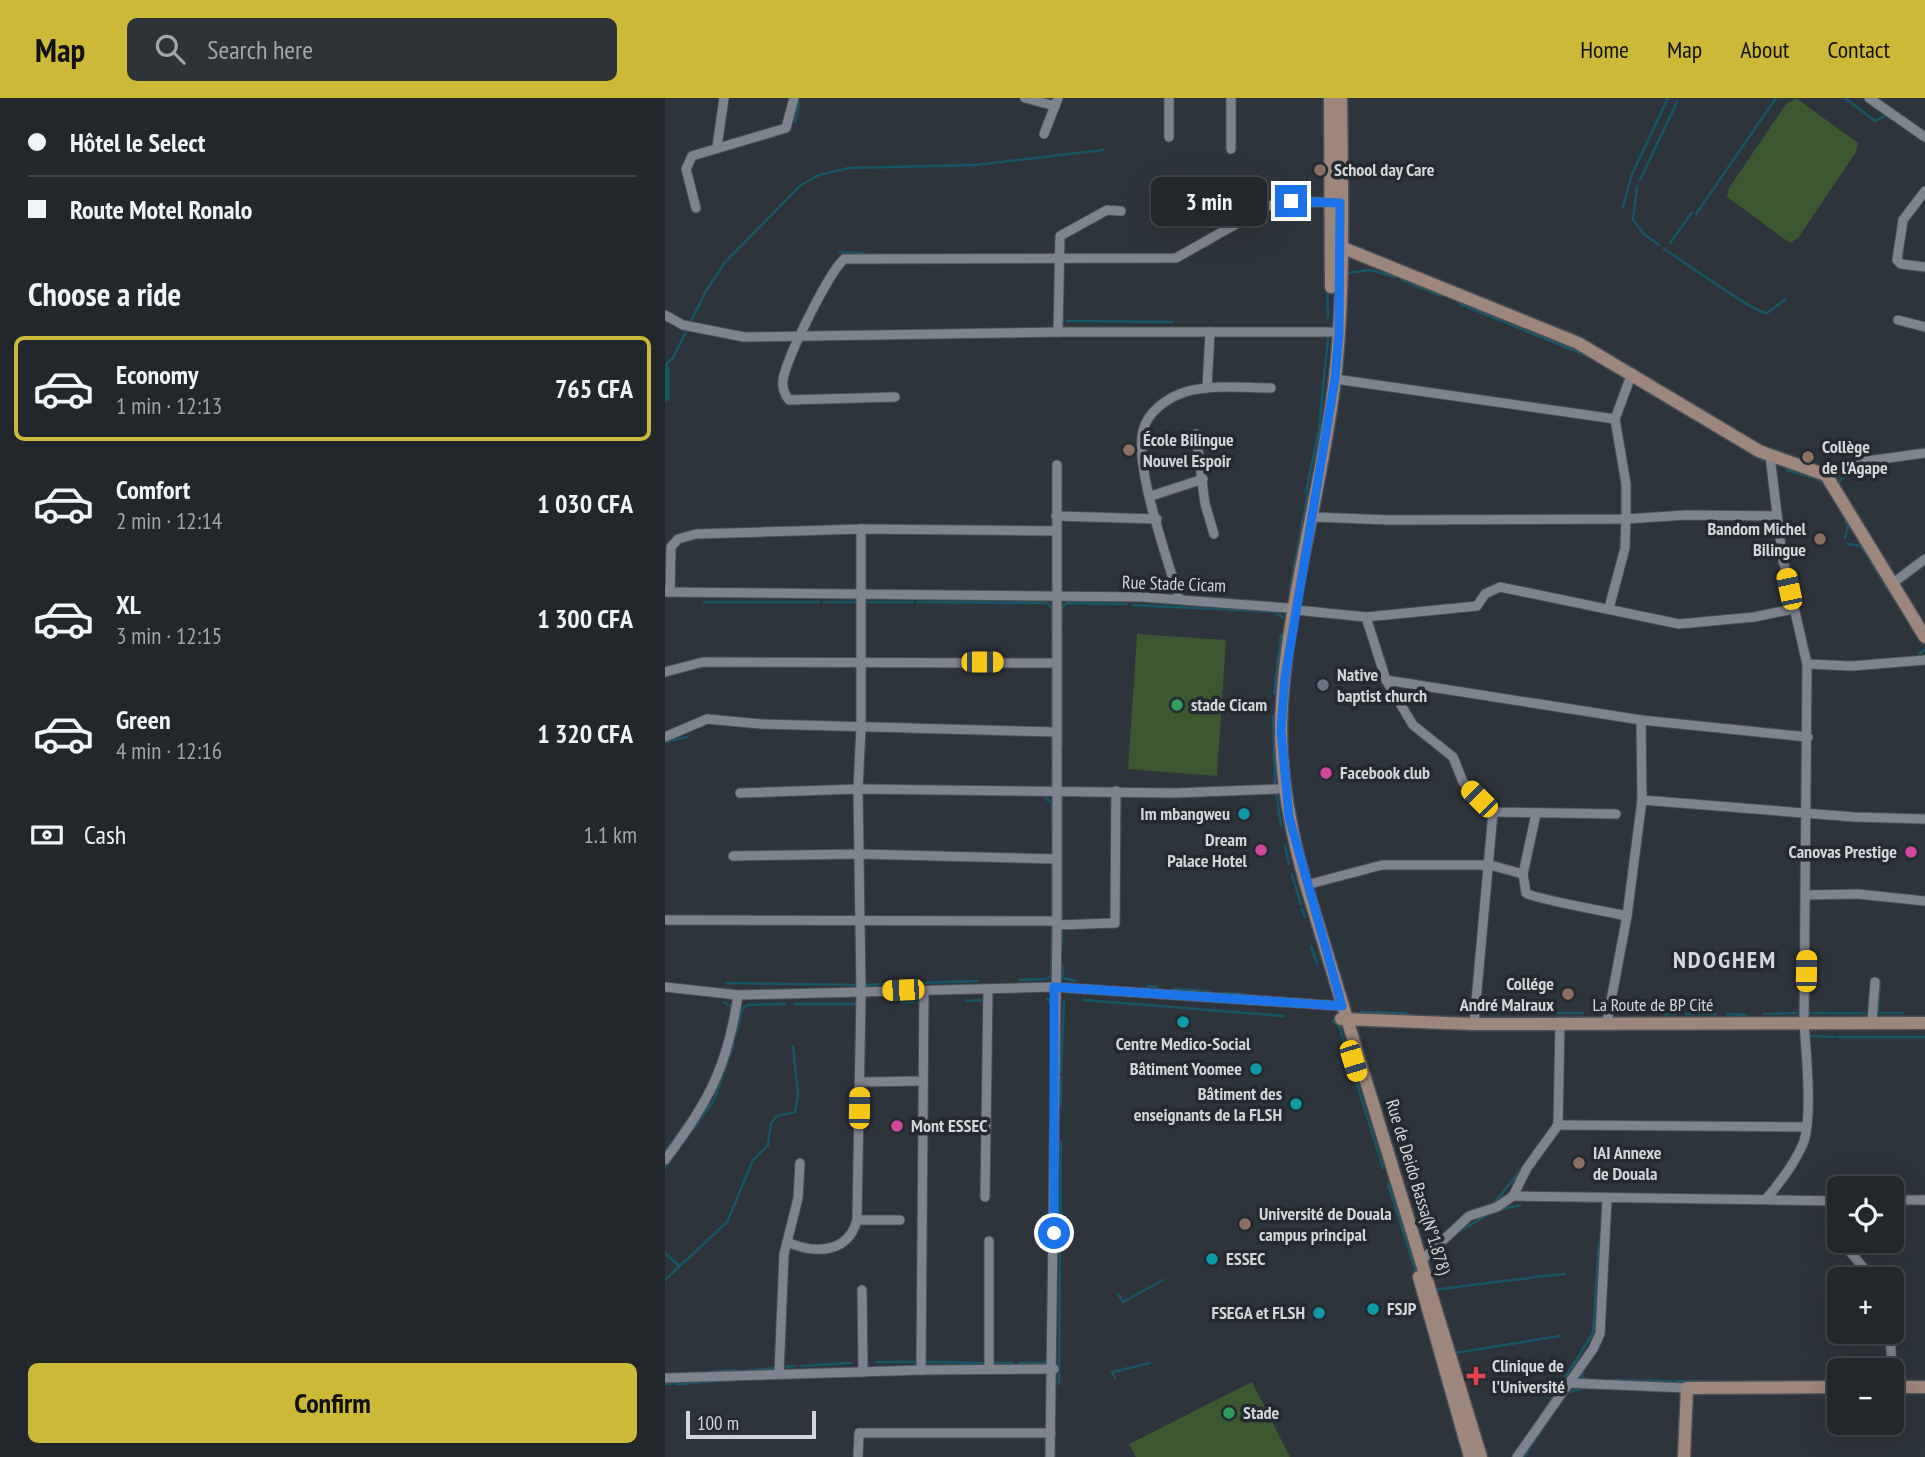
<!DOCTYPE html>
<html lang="en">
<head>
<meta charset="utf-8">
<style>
	:root { --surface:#22272c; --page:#2e3338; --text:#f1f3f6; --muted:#a2a5a9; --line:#3f4448; --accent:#ccb938 }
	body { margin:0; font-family:"PT Sans Narrow",sans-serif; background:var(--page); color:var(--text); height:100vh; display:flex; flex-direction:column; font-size:26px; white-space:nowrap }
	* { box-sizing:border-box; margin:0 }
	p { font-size:23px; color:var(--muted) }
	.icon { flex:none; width:38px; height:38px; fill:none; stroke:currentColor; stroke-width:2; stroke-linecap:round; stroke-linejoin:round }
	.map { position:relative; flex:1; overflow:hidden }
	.side { display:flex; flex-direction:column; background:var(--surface); width:665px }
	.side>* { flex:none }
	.top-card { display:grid; align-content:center; height:154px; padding:0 28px; background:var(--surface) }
	.buttons { position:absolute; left:1162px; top:1078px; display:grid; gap:14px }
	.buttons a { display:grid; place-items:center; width:77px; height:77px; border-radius:10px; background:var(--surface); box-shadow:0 7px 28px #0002,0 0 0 2px var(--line); font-size:35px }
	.scale { position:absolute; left:21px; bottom:18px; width:130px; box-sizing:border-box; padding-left:7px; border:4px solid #d2d5da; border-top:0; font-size:19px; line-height:24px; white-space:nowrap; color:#d2d5da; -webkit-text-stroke:5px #252a31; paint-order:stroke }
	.end { position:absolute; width:32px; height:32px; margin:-16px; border:9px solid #1a73e8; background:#fff; box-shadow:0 0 0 4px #fff }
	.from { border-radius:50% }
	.bubble { position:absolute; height:49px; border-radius:10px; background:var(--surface); box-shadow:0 7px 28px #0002,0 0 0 2px var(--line); font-size:23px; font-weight:700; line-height:49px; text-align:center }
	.car { position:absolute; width:21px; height:42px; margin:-21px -10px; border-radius:9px; box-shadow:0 0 5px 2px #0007; background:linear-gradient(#f5c518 24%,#345 0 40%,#f5c518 0 76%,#345 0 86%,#f5c518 0) }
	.top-card b { display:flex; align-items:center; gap:24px; height:66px; font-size:26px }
	.top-card b+b { border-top:2px solid var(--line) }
	.top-card i { width:18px; height:18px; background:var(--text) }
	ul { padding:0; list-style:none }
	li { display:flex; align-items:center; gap:21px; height:105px; margin:0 14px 10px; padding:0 14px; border:4px solid transparent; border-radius:10px }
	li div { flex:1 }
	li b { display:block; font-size:26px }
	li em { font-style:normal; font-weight:700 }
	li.on { border-color:var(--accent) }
	li>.icon { width:63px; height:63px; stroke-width:1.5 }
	h2 { padding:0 28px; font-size:32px; line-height:84px }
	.pay { display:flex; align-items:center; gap:18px; height:77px; padding:0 28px; font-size:26px }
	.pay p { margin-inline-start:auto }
	.action { display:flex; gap:14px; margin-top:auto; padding:14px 28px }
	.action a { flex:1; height:80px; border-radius:10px; background:var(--accent); color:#111; font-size:28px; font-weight:700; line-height:80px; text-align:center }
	header { display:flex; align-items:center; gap:42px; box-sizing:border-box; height:98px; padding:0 35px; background:var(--accent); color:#111 }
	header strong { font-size:33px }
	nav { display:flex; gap:38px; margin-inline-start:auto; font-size:24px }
	.search { width:490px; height:63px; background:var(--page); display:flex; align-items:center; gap:18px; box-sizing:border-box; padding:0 24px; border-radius:10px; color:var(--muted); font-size:26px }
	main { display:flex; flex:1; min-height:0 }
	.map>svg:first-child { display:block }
	.green { fill:#3b5831 }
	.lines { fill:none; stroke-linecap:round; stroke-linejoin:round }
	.stream { stroke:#175665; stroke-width:2.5 }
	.canal { stroke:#175665; stroke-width:9 }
	.street-casing { stroke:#4b4f56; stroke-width:11 }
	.secondary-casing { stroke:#4b4f56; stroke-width:15 }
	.street { stroke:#7e848e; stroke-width:9 }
	.secondary { stroke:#9d867b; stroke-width:12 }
	.route { stroke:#1a73e8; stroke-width:9 }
	.education-dot { fill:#8d6e63; stroke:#252a31; stroke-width:2.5 }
	.worship-dot { fill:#6b7280; stroke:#252a31; stroke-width:2.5 }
	.leisure-dot { fill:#2e9e5b; stroke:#252a31; stroke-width:2.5 }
	.hotel-dot { fill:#d1479c; stroke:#252a31; stroke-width:2.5 }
	.culture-dot { fill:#0f9aa8; stroke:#252a31; stroke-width:2.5 }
	.health-dot { fill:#e0444e; stroke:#252a31; stroke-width:2.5 }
	.labels { text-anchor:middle; stroke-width:7; stroke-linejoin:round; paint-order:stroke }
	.poi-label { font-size:18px; font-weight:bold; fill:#d2d5da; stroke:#252a31; text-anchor:start }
	.street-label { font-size:18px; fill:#d2d5da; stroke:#252a31 }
	.district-label { font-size:24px; font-weight:bold; letter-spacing:2px; fill:#d2d8e2; stroke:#252a31 }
</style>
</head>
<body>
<header>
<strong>Map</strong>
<div class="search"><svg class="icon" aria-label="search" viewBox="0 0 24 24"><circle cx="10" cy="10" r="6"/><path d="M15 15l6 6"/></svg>Search here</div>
<nav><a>Home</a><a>Map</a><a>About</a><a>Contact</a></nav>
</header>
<main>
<section class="side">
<div class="top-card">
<b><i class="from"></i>Hôtel le Select</b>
<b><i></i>Route Motel Ronalo</b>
</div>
<h2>Choose a ride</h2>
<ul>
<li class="on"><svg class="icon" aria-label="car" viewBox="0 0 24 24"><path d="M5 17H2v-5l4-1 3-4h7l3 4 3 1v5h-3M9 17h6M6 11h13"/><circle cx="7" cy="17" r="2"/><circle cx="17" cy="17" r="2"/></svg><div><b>Economy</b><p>1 min · 12:13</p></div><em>765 CFA</em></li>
<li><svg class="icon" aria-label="car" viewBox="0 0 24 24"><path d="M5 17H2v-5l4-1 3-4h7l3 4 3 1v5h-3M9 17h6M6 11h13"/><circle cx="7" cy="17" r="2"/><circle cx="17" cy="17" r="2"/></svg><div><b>Comfort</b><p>2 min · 12:14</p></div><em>1 030 CFA</em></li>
<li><svg class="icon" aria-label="car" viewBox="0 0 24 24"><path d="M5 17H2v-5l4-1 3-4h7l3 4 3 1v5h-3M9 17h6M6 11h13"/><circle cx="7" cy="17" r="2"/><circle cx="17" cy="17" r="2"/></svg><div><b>XL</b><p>3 min · 12:15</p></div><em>1 300 CFA</em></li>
<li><svg class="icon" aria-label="car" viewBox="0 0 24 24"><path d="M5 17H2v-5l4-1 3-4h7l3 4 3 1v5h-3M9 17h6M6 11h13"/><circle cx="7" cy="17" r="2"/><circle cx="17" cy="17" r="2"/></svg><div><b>Green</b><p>4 min · 12:16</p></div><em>1 320 CFA</em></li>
</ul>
<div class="pay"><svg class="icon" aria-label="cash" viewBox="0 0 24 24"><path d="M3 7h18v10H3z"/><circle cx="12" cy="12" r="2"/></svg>Cash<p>1.1 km</p></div>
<div class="action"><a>Confirm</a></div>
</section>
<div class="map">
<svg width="1260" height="1359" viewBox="0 0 1260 1359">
	<rect width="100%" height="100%" fill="#2e343b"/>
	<g class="green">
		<path d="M1131,0L1193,45L1191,54L1133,140L1125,145L1062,99L1064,90L1121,6Z"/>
		<path d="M472,536L561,542L552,678L463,671Z"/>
		<path d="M587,1284L625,1359H471L464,1346Z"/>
	</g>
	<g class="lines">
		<g class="stream">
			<path d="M1180,0L1210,23L1223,16"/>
			<path d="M130,25L134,4"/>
			<path d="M975,82L1012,4"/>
			<path d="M972,88L968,122L979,136L994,147"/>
			<path d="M958,109L967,76L1003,0"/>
			<path d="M1031,116L1111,0"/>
			<path d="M1005,145L1027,114"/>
			<path d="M999,151C1016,161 1090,216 1102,215L1121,201"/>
			<path d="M175,154L199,155"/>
			<path d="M682,175L705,172L730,179"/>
			<path d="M737,182L776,198"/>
			<path d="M662,192L663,220"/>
			<path d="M795,206L925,259"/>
			<path d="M402,223L507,224"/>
			<path d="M0,267L8,260L41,193L60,164L136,87L154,77L184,70L311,67L438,52"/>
			<path d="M1039,327L1098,362"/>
			<path d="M1159,371L1173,368"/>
			<path d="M1122,372L1153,381L1161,388"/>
			<path d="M1173,387L1178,378"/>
			<path d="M641,394L654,331L663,240"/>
			<path d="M1175,411L1183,428L1180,440"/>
			<path d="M1183,446L1196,448L1233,507"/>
			<path d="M625,491L643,395"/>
			<path d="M532,499L607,504"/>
			<path d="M39,504H154"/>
			<path d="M159,504H193"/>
			<path d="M199,504H248"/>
			<path d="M252,504L382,505L387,511V535"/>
			<path d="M467,507L611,514L618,520"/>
			<path d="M397,524V510L402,505L462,506"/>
			<path d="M387,543V557"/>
			<path d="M1254,556L1260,551"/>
			<path d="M397,578V535"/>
			<path d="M397,583V649"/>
			<path d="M609,595L616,537"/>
			<path d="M608,618L610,688"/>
			<path d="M387,630V579"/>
			<path d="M387,637V663"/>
			<path d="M0,644L22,639"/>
			<path d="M383,690L387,686V670"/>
			<path d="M611,694L616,727"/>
			<path d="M380,700L387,705V729"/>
			<path d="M620,747L624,766"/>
			<path d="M627,776L636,807"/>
			<path d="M637,811L640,819"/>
			<path d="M387,819V763"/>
			<path d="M397,844V696"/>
			<path d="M646,848L652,865"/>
			<path d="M397,867L398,880L410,883"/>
			<path d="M355,882L381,881L386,878L387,825"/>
			<path d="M61,885L193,887"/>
			<path d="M199,887L312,883"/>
			<path d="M483,888L492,889"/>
			<path d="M509,891L543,893"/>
			<path d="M561,895L580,896"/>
			<path d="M382,901L387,905"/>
			<path d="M418,902L619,918"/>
			<path d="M301,903L321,902"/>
			<path d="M59,904L67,909"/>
			<path d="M237,905L255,904"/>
			<path d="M129,906H194"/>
			<path d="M1213,913L1215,884"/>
			<path d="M696,914L742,915"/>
			<path d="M812,915H841"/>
			<path d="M861,915H918"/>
			<path d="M1142,915H1200"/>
			<path d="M1209,915H1238"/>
			<path d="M999,916H1011"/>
			<path d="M1021,916H1051"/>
			<path d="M1062,916L1081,917"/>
			<path d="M1099,916L1132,915"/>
			<path d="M667,923L674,928L718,1070"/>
			<path d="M71,937L77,912L82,907L120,906"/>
			<path d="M1142,938L1170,939"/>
			<path d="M1173,939H1260"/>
			<path d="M396,974L399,904"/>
			<path d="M396,1007V979"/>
			<path d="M0,1053L21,1025"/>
			<path d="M0,1070L49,1002L69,946"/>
			<path d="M723,1086L752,1177"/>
			<path d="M911,1104H931"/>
			<path d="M828,1106L857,1071"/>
			<path d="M834,1112L855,1107"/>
			<path d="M802,1115L819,1109"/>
			<path d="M1161,1124L1169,1145"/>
			<path d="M792,1135L822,1117"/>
			<path d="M0,1155L13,1167"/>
			<path d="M869,1179L900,1176"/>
			<path d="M0,1182L62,1124L88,1062L103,1047L106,1025L112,1018L130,1014L133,996L128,948"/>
			<path d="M838,1183L867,1180"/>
			<path d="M770,1192L837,1183"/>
			<path d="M453,1196L458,1204L498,1182"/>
			<path d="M1219,1234L1220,1241"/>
			<path d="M790,1255L895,1238"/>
			<path d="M211,1264H252"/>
			<path d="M258,1264L317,1265"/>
			<path d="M328,1265H348"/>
			<path d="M354,1265H379L384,1261"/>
			<path d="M136,1268L186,1265"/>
			<path d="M118,1269L131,1268"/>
			<path d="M918,1272L917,1279L923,1282"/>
			<path d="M77,1273L111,1270"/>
			<path d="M43,1274L71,1272"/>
			<path d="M450,1280L447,1274L485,1265"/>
			<path d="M933,1282L1007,1283"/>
			<path d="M1011,1283L1069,1284"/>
			<path d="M25,1285L69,1282"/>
			<path d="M0,1286H6"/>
			<path d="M10,1286H23"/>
			<path d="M394,1286L396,1044"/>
			<path d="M903,1294L917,1291"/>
			<path d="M874,1321L928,1235L934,1144"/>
			<path d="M859,1359L895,1305"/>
		</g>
		<path class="canal" d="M0,270V299"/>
		<defs>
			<g id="street">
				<path d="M360,0L390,8"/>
				<path d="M1204,0L1260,39"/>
				<path d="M379,36L393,0"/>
				<path d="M504,39V0"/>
				<path d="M52,49L59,0"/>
				<path d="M566,51V0"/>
				<path d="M1260,93L1238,122L1232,162L1236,166L1260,169"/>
				<path d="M31,110L21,71L27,58L121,30L129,0"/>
				<path d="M0,217L18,227L79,239L393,234H666"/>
				<path d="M1233,222L1260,229"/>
				<path d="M393,234L395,138L442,112L456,113"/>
				<path d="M670,281L950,321"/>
				<path d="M542,290L545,234"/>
				<path d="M230,299L124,302C120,297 117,290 118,282C121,261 163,176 179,161L511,160L603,108L626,103L670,105"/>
				<path d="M531,336L540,406L549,436"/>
				<path d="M1161,377L1195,364L1260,355"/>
				<path d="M486,398L538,381"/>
				<path d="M391,418L492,421"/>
				<path d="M648,419L725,422L961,421L1021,417L1112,418"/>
				<path d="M1228,485L1260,461"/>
				<path d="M0,494L476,499L623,510"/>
				<path d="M5,494L6,449L13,441L31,436L196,431L391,433"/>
				<path d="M514,501C503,461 469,370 478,333C482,314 502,300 520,294C547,286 578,290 606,290"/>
				<path d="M944,510L960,450L961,421V386L950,321L967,275"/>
				<path d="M631,512L701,519L812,508L820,496L835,489L1014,526L1089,519L1128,511"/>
				<path d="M701,519L721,582L748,627L788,659L798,684L828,714L951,716"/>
				<path d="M1142,566L1187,568L1260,562"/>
				<path d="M0,574L38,564L390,565"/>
				<path d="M721,582L976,622L1143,639"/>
				<path d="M0,639L42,621L96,626L391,634"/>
				<path d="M75,695L193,691L510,695L613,691"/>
				<path d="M977,702L1189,719L1260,721"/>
				<path d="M871,716L858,776L861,795C869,801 945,814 962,818"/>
				<path d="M68,758L194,756L391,761"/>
				<path d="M641,787L717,767H825L858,776"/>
				<path d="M1142,797L1193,796L1260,803"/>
				<path d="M0,822L392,823"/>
				<path d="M392,827L450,825L451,693"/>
				<path d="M0,889L73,897L389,889L677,908"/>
				<path d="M942,924L962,818L977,702L976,622"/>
				<path d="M1207,924L1210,884"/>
				<path d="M809,926L828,714"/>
				<path d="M195,984L258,983"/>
				<path d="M893,1027L1141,1029"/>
				<path d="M0,1062C43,1005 63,968 73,897"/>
				<path d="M848,1098L1174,1103"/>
				<path d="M320,1099L323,892"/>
				<path d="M1101,1101C1115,1085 1129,1066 1138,1046C1148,1020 1141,954 1139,924L1142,566L1117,457L1105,358"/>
				<path d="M1227,1102H1260"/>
				<path d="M1169,1103L1174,1140"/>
				<path d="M192,1122H235"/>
				<path d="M1176,1143L1208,1181"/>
				<path d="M122,1144C149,1156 183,1156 192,1122L196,894L193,691L196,629V431"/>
				<path d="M757,1162L804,1118L832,1109L848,1098L862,1070L893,1027L895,924"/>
				<path d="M197,1192L198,1274"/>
				<path d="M1225,1234L1228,1289"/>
				<path d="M324,1271V1143"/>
				<path d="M256,1272L259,892"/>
				<path d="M114,1276L119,1156L133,1100L135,1065"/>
				<path d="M0,1280L256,1272L389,1271"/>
				<path d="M904,1285L1022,1290"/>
				<path d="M193,1359L194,1335H386"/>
				<path d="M385,1359L392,827V367"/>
				<path d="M852,1359L928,1251L935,1236L942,1101"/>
			</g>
			<g id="secondary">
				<path d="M665,0L666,189"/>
				<path d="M676,0C677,91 680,191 670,280C657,395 618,517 616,630C616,685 626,735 641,787L816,1359"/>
				<path d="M671,147L913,245L1094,353L1161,377L1260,539"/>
				<path d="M676,921L809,926L1260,925"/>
				<path d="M754,1179L805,1359"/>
				<path d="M1227,1289H1260"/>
				<path d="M1019,1359L1022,1290L1174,1289"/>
			</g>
		</defs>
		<use href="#street" class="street-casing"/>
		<use href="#secondary" class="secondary-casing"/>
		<use href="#street" class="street"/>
		<use href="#secondary" class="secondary"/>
	</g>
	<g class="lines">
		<path class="route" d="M389,1135V889L677,908L624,719L616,632L620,579L670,281L674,234L675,105L626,103"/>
	</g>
	<g class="education-dot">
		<circle cx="655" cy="72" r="7"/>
		<circle cx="464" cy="352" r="7"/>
		<circle cx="1143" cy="359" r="7"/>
		<circle cx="1155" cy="441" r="7"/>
		<circle cx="903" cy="896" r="7"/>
		<circle cx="914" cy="1065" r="7"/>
		<circle cx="580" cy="1126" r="7"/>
	</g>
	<circle class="worship-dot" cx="658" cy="587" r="7"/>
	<g class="leisure-dot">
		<circle cx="512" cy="607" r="7"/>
		<circle cx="564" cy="1315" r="7"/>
	</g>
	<g class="hotel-dot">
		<circle cx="661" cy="675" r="7"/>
		<circle cx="596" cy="752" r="7"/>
		<circle cx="1246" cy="754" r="7"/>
		<circle cx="232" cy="1028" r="7"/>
	</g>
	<g class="culture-dot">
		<circle cx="579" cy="716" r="7"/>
		<circle cx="518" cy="924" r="7"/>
		<circle cx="591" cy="971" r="7"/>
		<circle cx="631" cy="1006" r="7"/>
		<circle cx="547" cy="1161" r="7"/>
		<circle cx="708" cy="1211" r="7"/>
		<circle cx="654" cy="1215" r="7"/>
	</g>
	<path class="health-dot" d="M807.5 1267.5h7v7h7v7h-7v7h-7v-7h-7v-7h7z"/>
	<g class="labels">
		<g class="poi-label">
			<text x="669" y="78">School day Care</text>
			<text x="478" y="348">École Bilingue<tspan x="478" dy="21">Nouvel Espoir</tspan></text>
			<text x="1157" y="355">Collège<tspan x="1157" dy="21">de l'Agape</tspan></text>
			<text x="1141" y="437" text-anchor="end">Bandom Michel<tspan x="1141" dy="21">Bilingue</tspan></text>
			<text x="672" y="583">Native<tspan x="672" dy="21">baptist church</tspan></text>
			<text x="526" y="613">stade Cicam</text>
			<text x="675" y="681">Facebook club</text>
			<text x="565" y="722" text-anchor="end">Im mbangweu</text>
			<text x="582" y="748" text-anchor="end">Dream<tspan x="582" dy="21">Palace Hotel</tspan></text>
			<text x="1232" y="760" text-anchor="end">Canovas Prestige</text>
			<text x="889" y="892" text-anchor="end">Collége<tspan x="889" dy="21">André Malraux</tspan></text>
			<text x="518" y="952" text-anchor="middle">Centre Medico-Social</text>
			<text x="577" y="977" text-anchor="end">Bâtiment Yoomee</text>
			<text x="617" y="1002" text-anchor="end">Bâtiment des<tspan x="617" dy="21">enseignants de la FLSH</tspan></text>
			<text x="246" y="1034">Mont ESSEC</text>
			<text x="928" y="1061">IAI Annexe<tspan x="928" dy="21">de Douala</tspan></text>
			<text x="594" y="1122">Université de Douala<tspan x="594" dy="21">campus principal</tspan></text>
			<text x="561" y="1167">ESSEC</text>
			<text x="722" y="1217">FSJP</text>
			<text x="640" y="1221" text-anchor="end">FSEGA et FLSH</text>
			<text x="827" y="1274">Clinique de<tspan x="827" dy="21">l'Université</tspan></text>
			<text x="578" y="1321">Stade</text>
		</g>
		<g class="street-label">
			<text transform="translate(509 486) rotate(2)" y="6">Rue Stade Cicam</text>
			<text x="988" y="913">La Route de BP Cité</text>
			<text transform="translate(753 1089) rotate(73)" y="6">Rue de Deido Bassa(N°1.878)</text>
		</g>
		<g class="district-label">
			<text x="1060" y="870">NDOGHEM</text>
		</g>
	</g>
</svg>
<div class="buttons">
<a><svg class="icon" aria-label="locate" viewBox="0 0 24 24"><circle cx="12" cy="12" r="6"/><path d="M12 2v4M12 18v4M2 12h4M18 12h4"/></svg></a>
<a>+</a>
<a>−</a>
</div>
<div class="scale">100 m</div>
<i class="end from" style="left:389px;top:1135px"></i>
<i class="end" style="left:626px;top:103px"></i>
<div class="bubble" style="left:486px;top:79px;width:116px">3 min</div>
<i class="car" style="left:1124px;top:491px;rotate:348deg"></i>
<i class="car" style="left:317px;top:564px;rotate:90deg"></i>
<i class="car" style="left:814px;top:701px;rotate:315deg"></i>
<i class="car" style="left:1141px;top:873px;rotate:1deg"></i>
<i class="car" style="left:238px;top:892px;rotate:268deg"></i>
<i class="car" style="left:688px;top:963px;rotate:163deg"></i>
<i class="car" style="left:194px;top:1010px;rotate:1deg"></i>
</div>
</main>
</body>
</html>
